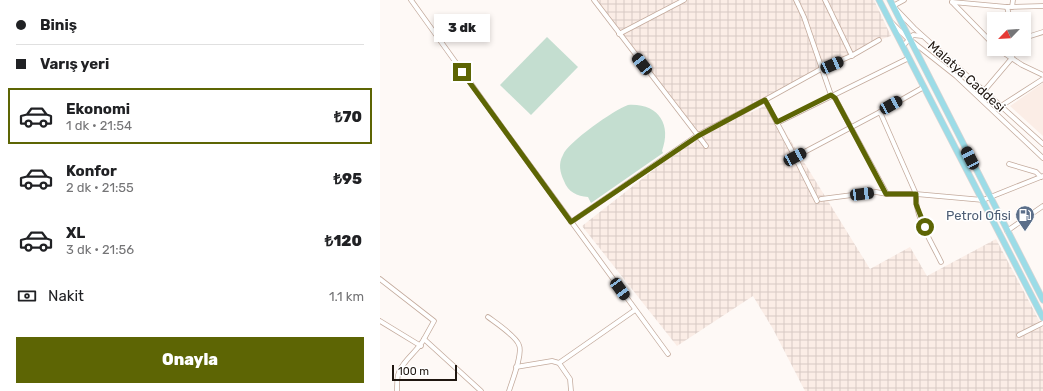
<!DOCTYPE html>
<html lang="tr">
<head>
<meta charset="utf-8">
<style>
	:root { --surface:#fff; --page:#f2f2f2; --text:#202124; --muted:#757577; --line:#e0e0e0; --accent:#5d6504 }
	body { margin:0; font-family:Rubik,sans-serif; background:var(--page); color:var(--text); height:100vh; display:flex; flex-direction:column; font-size:15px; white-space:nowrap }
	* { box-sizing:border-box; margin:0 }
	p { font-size:13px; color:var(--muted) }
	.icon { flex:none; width:22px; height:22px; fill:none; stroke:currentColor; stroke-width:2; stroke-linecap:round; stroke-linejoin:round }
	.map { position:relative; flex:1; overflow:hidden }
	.panel { display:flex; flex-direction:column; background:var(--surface); width:380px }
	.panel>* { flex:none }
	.hud { display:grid; align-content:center; height:88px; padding:0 16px; background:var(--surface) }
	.needle { width:26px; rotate:245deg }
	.buttons { position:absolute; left:607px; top:12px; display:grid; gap:8px }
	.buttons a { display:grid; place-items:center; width:44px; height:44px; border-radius:0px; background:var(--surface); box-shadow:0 2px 6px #0003; font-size:20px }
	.scale { position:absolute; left:12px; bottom:10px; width:65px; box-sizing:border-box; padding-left:4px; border:2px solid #1f1610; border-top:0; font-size:11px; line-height:14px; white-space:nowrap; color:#1f1610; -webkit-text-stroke:3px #fff; paint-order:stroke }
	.end { position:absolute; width:18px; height:18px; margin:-9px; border:5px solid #5d6504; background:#fff; box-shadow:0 0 0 2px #fff }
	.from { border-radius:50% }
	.bubble { position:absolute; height:28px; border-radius:0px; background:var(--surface); box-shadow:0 2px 6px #0003; font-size:13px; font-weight:800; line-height:28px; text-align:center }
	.car { position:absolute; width:12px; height:24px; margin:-12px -6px; border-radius:5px; box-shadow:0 0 3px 1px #0007; background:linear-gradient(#222 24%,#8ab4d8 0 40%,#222 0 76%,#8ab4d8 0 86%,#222 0) }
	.hud b { display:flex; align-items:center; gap:14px; height:38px; font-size:15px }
	.hud b+b { border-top:1px solid var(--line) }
	.hud i { width:10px; height:10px; background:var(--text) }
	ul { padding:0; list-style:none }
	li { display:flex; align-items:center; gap:12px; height:56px; margin:0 8px 6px; padding:0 8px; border:2px solid transparent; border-radius:0px }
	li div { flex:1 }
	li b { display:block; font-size:15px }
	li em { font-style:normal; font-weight:800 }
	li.current { border-color:var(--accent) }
	li>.icon { width:36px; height:36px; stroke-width:1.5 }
	.pay { display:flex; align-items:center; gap:10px; height:44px; padding:0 16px; font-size:15px }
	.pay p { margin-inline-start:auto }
	.action { display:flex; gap:8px; margin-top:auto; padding:8px 16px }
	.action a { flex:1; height:46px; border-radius:0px; background:var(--accent); color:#fff; font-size:16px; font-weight:800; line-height:46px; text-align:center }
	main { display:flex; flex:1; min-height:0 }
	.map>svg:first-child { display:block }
	.built { fill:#fbede6 }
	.industrial { fill:url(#industrial-grid) }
	.grass { fill:#c4ded0 }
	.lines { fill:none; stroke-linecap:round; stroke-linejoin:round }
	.minor-casing { stroke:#c3aa9c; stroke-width:5.5 }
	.major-casing { stroke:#d7d5d4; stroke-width:7 }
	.minor { stroke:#fff; stroke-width:4 }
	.major { stroke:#9cdce7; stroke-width:5.5 }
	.route { stroke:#5d6504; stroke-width:5 }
	.labels { text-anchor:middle; stroke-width:3; stroke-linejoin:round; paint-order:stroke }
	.street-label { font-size:13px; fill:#1f1610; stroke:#fff }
	.service-label { font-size:13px; fill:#4e5e75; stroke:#fff; text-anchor:end }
</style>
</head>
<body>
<main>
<section class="panel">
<div class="hud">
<b><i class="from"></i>Biniş</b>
<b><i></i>Varış yeri</b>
</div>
<ul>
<li class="current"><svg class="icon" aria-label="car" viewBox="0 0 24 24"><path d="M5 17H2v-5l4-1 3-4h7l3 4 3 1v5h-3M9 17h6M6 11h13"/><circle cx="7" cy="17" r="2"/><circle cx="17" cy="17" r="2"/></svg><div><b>Ekonomi</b><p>1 dk · 21:54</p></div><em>₺70</em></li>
<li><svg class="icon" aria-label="car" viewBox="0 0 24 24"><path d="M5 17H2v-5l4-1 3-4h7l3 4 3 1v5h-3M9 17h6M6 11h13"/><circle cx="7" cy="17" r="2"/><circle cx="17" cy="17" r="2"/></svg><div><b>Konfor</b><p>2 dk · 21:55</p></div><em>₺95</em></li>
<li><svg class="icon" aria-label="car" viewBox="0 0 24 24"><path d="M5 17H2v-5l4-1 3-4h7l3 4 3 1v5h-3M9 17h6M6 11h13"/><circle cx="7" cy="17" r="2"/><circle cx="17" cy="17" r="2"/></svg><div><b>XL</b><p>3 dk · 21:56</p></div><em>₺120</em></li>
</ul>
<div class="pay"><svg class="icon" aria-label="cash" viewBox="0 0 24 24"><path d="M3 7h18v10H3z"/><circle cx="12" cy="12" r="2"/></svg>Nakit<p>1.1 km</p></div>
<div class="action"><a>Onayla</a></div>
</section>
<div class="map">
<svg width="663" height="391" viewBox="0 0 663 391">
	<defs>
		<pattern id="industrial-grid" width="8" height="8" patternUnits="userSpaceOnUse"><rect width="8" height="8" fill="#fbede6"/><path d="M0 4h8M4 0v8" fill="none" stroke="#d7cac4"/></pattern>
	</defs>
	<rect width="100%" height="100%" fill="#fef9f6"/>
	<path class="built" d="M663,83V136L630,106Z"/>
	<path class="industrial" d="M214,0H494L511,36L499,40L385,100L368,114L388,104L490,269L530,247L547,276L616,239L663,328V391H425L393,329L373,296L297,346L202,226L318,135Z"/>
	<g class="grass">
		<path d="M167,37L198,67L151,115L120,85Z"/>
		<path d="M248,105C278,103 292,124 282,151L283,153L211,203L208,197C197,196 188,192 184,181C180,172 178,164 183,155C188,142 234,110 248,105Z"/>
	</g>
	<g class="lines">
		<defs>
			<g id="minor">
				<path d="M31,0L125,131L288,354"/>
				<path d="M214,0L326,146"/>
				<path d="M416,0L424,17L451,95L455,98L507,194"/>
				<path d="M445,0L472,56"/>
				<path d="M524,0L513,6L534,28L663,144"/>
				<path d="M572,2L627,7L663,6"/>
				<path d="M572,2L614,45"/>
				<path d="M627,7L630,19"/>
				<path d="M632,7L633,0"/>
				<path d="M512,23L527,38"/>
				<path d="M239,34L304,0"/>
				<path d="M644,38L663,32"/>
				<path d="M533,42L576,76L663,158"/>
				<path d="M523,46L533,35L542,36"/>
				<path d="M618,49L642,65L663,75"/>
				<path d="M544,87L500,112L536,194C535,218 551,241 561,262"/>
				<path d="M604,91L632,58L634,49"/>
				<path d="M621,106L663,79"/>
				<path d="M397,123L529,58"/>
				<path d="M415,157L385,100L441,69L473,55L499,40"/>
				<path d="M629,164L656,172L661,177"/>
				<path d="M441,199L496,192L507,194H536L603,200L663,176"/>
				<path d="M437,201L415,157L500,112"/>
				<path d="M191,222L318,135L385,100"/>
				<path d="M627,231L663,206"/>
				<path d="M0,279L54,321L44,339"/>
				<path d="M108,317C116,323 136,336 139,345C143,354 132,381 129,391"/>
				<path d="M0,321L41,346"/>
				<path d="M639,335L663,323"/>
				<path d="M179,363L255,310"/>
				<path d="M136,367L172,361L179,363L190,379L191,391"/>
				<path d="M17,391C17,386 17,380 18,375C21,362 38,351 44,339L101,391"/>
			</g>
			<g id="major">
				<path d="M499,0L663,318"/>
				<path d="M510,0L663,300"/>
			</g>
		</defs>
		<use href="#minor" class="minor-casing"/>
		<use href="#major" class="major-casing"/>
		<use href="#minor" class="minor"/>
		<use href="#major" class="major"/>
	</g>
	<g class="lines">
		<path class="route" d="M82,72L191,222L318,136L381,102L385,100L397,122L451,95L455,98L506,194H536V204L545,227"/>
	</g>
	<defs>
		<symbol id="fuel-pin" viewBox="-11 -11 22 30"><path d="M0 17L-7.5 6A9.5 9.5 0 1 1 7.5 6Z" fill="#5c6f8a" stroke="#fff"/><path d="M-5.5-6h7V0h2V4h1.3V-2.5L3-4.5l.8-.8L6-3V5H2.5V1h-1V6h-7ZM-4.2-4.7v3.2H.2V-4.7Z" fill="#fff"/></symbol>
	</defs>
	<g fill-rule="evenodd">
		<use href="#fuel-pin" x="634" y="204" width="22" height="30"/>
	</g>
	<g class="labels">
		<g class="street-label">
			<text transform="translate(587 76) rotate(42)" y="5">Malatya Caddesi</text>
		</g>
		<g class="service-label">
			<text x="631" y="220">Petrol Ofisi</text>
		</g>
	</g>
</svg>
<div class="buttons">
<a><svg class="needle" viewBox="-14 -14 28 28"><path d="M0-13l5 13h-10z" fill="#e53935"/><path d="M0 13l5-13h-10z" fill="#757577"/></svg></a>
</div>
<div class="scale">100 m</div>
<i class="end from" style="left:545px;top:227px"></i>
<i class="end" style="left:82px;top:72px"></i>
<div class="bubble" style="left:54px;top:14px;width:56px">3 dk</div>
<i class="car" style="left:262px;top:64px;rotate:322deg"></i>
<i class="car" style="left:452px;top:65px;rotate:66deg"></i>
<i class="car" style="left:511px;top:105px;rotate:61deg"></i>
<i class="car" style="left:415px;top:157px;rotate:62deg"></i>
<i class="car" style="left:590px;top:158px;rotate:333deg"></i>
<i class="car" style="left:482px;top:194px;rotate:83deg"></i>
<i class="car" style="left:240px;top:289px;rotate:144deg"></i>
</div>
</main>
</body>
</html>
